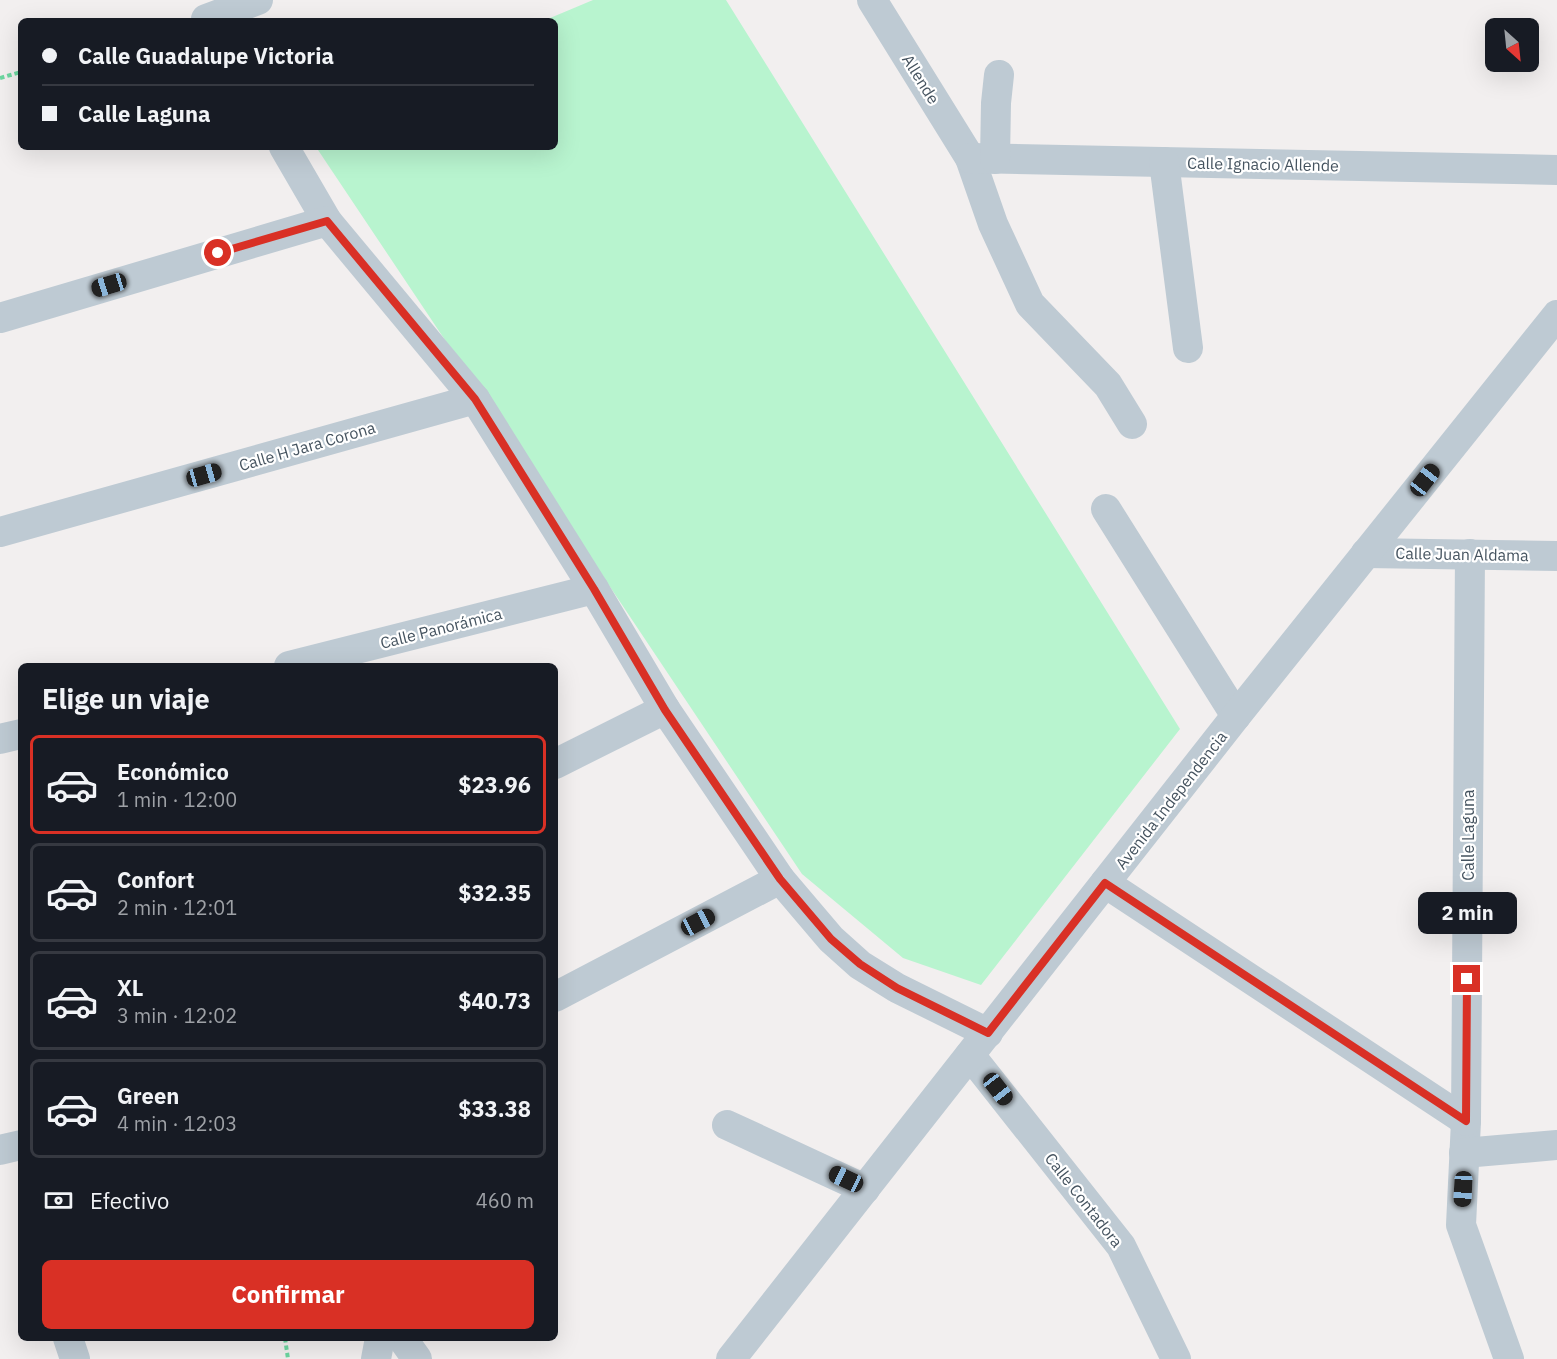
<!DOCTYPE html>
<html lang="es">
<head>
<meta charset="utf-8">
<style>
	:root { --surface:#171b24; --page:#20242c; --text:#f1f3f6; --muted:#9ea1a6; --line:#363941; --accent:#d93025 }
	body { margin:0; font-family:"IBM Plex Sans",sans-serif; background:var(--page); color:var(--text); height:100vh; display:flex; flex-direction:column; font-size:22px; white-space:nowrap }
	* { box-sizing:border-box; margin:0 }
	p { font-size:20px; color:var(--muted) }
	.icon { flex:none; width:33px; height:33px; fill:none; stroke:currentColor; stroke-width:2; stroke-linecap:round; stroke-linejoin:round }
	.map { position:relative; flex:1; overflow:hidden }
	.panel { position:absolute; left:18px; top:663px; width:540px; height:678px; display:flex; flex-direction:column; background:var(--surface); border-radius:9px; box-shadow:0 6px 24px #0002 }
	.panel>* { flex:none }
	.hud { position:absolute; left:18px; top:18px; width:540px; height:132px; border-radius:9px; box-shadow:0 6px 24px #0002; display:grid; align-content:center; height:132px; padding:0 24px; background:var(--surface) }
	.needle { width:39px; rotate:153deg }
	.fabs { position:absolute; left:1485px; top:18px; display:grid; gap:12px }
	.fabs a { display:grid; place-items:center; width:54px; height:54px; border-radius:9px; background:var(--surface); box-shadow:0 6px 24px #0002; font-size:30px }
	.end { position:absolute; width:27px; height:27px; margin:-14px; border:8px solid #d93025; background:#fff; box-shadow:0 0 0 3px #fff }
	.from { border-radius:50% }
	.bubble { position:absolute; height:42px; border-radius:9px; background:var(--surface); box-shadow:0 6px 24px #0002; font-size:20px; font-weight:700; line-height:42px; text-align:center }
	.car { position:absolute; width:18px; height:36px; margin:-18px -9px; border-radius:8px; box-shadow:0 0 4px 2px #0007; background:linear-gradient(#222 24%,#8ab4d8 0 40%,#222 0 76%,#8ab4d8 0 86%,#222 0) }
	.hud b { display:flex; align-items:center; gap:21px; height:57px; font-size:22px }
	.hud b+b { border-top:2px solid var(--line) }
	.hud i { width:15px; height:15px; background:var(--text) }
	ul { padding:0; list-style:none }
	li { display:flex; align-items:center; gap:18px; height:99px; margin:0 12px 9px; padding:0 12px; border:3px solid var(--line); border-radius:9px }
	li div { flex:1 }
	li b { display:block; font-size:22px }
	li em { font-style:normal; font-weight:700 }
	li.current { border-color:var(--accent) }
	li>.icon { width:54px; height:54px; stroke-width:1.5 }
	h2 { padding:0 24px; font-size:27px; line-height:72px }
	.pay { display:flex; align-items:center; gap:15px; height:66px; padding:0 24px; font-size:22px }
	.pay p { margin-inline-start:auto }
	.action { display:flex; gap:12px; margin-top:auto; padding:12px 24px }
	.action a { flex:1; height:69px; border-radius:9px; background:var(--accent); color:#fff; font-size:24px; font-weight:700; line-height:69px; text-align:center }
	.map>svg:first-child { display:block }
	.green { fill:#b8f4cf }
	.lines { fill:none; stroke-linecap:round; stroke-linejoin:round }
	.path { stroke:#6cd6a0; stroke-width:4; stroke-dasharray:4.5 3; stroke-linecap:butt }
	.street { stroke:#becad3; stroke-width:30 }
	.route { stroke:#d93025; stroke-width:8 }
	.labels { text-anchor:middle; stroke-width:4.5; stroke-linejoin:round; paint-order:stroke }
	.street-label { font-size:16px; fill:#45535f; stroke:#fff }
</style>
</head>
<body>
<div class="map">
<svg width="1557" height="1359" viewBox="0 0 1557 1359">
	<rect width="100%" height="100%" fill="#f2efef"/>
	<path class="green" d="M593,0H726L1180,729L981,985L903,958L802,874L316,147H555V21H543Z"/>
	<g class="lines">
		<g class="path">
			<path d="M0,78L21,72"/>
			<path d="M285,1338L288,1359"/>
		</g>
		<g class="street">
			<path d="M872,0L970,158L993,224L1030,304L1108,385L1132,424"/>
			<path d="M206,19L258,0"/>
			<path d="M284,147L327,221L475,399L594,589L665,709L780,879L831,939L860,965L897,988L988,1033"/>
			<path d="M970,158L1557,170"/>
			<path d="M995,159L996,103L999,75"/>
			<path d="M1164,162L1188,348"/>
			<path d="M0,318L327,221"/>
			<path d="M1106,509L1236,716"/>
			<path d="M0,532L475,399"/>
			<path d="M1366,553L1557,556"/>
			<path d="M1470,554L1466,1121L1461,1225L1509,1359"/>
			<path d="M289,666L594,589"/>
			<path d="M0,739L21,734"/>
			<path d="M555,764L665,709"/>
			<path d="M1105,883L1466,1121"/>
			<path d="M555,997L780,879"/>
			<path d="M970,1055L1121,1246L1176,1359"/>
			<path d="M727,1125L865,1189"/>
			<path d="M0,1150L21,1145"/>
			<path d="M1464,1153L1557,1145"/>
			<path d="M68,1338L75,1359"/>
			<path d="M402,1338L417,1359"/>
			<path d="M376,1359L380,1338"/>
			<path d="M731,1359L1236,716L1557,315"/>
		</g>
	</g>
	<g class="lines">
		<path class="route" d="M218,253L327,221L475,399L594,589L665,710L780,879L831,939L860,964L897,988L988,1033L1105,883L1466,1121L1467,979"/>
	</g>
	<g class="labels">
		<g class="street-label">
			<text transform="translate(921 79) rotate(58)" y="6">Allende</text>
			<text transform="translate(1263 164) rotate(1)" y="6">Calle Ignacio Allende</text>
			<text transform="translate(307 446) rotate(-16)" y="6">Calle H Jara Corona</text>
			<text transform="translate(1462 554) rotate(1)" y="6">Calle Juan Aldama</text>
			<text transform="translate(441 628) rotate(-14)" y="6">Calle Panorámica</text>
			<text transform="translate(1171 800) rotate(-52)" y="6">Avenida Independencia</text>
			<text transform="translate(1468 835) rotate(-90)" y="6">Calle Laguna</text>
			<text transform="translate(1084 1200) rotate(52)" y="6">Calle Contadora</text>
		</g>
	</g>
</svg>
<div class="fabs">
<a><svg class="needle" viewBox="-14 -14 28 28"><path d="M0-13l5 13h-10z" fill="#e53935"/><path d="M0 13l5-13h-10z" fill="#9ea1a6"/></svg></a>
</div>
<i class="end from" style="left:218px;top:253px"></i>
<i class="end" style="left:1467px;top:979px"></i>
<div class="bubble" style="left:1418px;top:892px;width:99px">2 min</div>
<i class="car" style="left:109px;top:285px;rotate:253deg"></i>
<i class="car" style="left:204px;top:475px;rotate:74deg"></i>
<i class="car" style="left:1425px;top:480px;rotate:38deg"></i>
<i class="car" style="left:698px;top:922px;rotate:62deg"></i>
<i class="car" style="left:998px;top:1089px;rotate:142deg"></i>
<i class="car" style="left:846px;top:1179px;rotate:295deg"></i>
<i class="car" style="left:1463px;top:1189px;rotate:183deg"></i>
<div class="hud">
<b><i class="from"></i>Calle Guadalupe Victoria</b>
<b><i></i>Calle Laguna</b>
</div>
<section class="panel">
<h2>Elige un viaje</h2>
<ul>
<li class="current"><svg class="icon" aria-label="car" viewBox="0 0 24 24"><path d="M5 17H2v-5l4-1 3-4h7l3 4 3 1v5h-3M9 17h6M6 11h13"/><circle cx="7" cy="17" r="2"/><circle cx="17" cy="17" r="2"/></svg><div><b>Económico</b><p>1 min · 12:00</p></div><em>$23.96</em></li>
<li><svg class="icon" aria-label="car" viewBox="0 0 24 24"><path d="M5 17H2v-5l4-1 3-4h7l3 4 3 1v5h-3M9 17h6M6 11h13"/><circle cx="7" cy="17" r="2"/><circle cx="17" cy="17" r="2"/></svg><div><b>Confort</b><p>2 min · 12:01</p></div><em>$32.35</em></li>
<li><svg class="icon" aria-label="car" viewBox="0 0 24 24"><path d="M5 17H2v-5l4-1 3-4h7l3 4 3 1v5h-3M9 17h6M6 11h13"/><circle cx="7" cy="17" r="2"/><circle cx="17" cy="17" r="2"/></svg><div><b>XL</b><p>3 min · 12:02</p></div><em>$40.73</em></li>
<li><svg class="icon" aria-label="car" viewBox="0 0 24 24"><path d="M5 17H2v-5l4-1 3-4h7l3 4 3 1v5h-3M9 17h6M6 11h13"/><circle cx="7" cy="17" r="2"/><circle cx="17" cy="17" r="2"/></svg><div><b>Green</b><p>4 min · 12:03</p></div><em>$33.38</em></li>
</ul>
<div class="pay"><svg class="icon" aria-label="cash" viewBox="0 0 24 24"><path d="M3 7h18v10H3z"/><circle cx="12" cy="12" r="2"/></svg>Efectivo<p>460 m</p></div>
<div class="action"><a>Confirmar</a></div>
</section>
</div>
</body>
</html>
